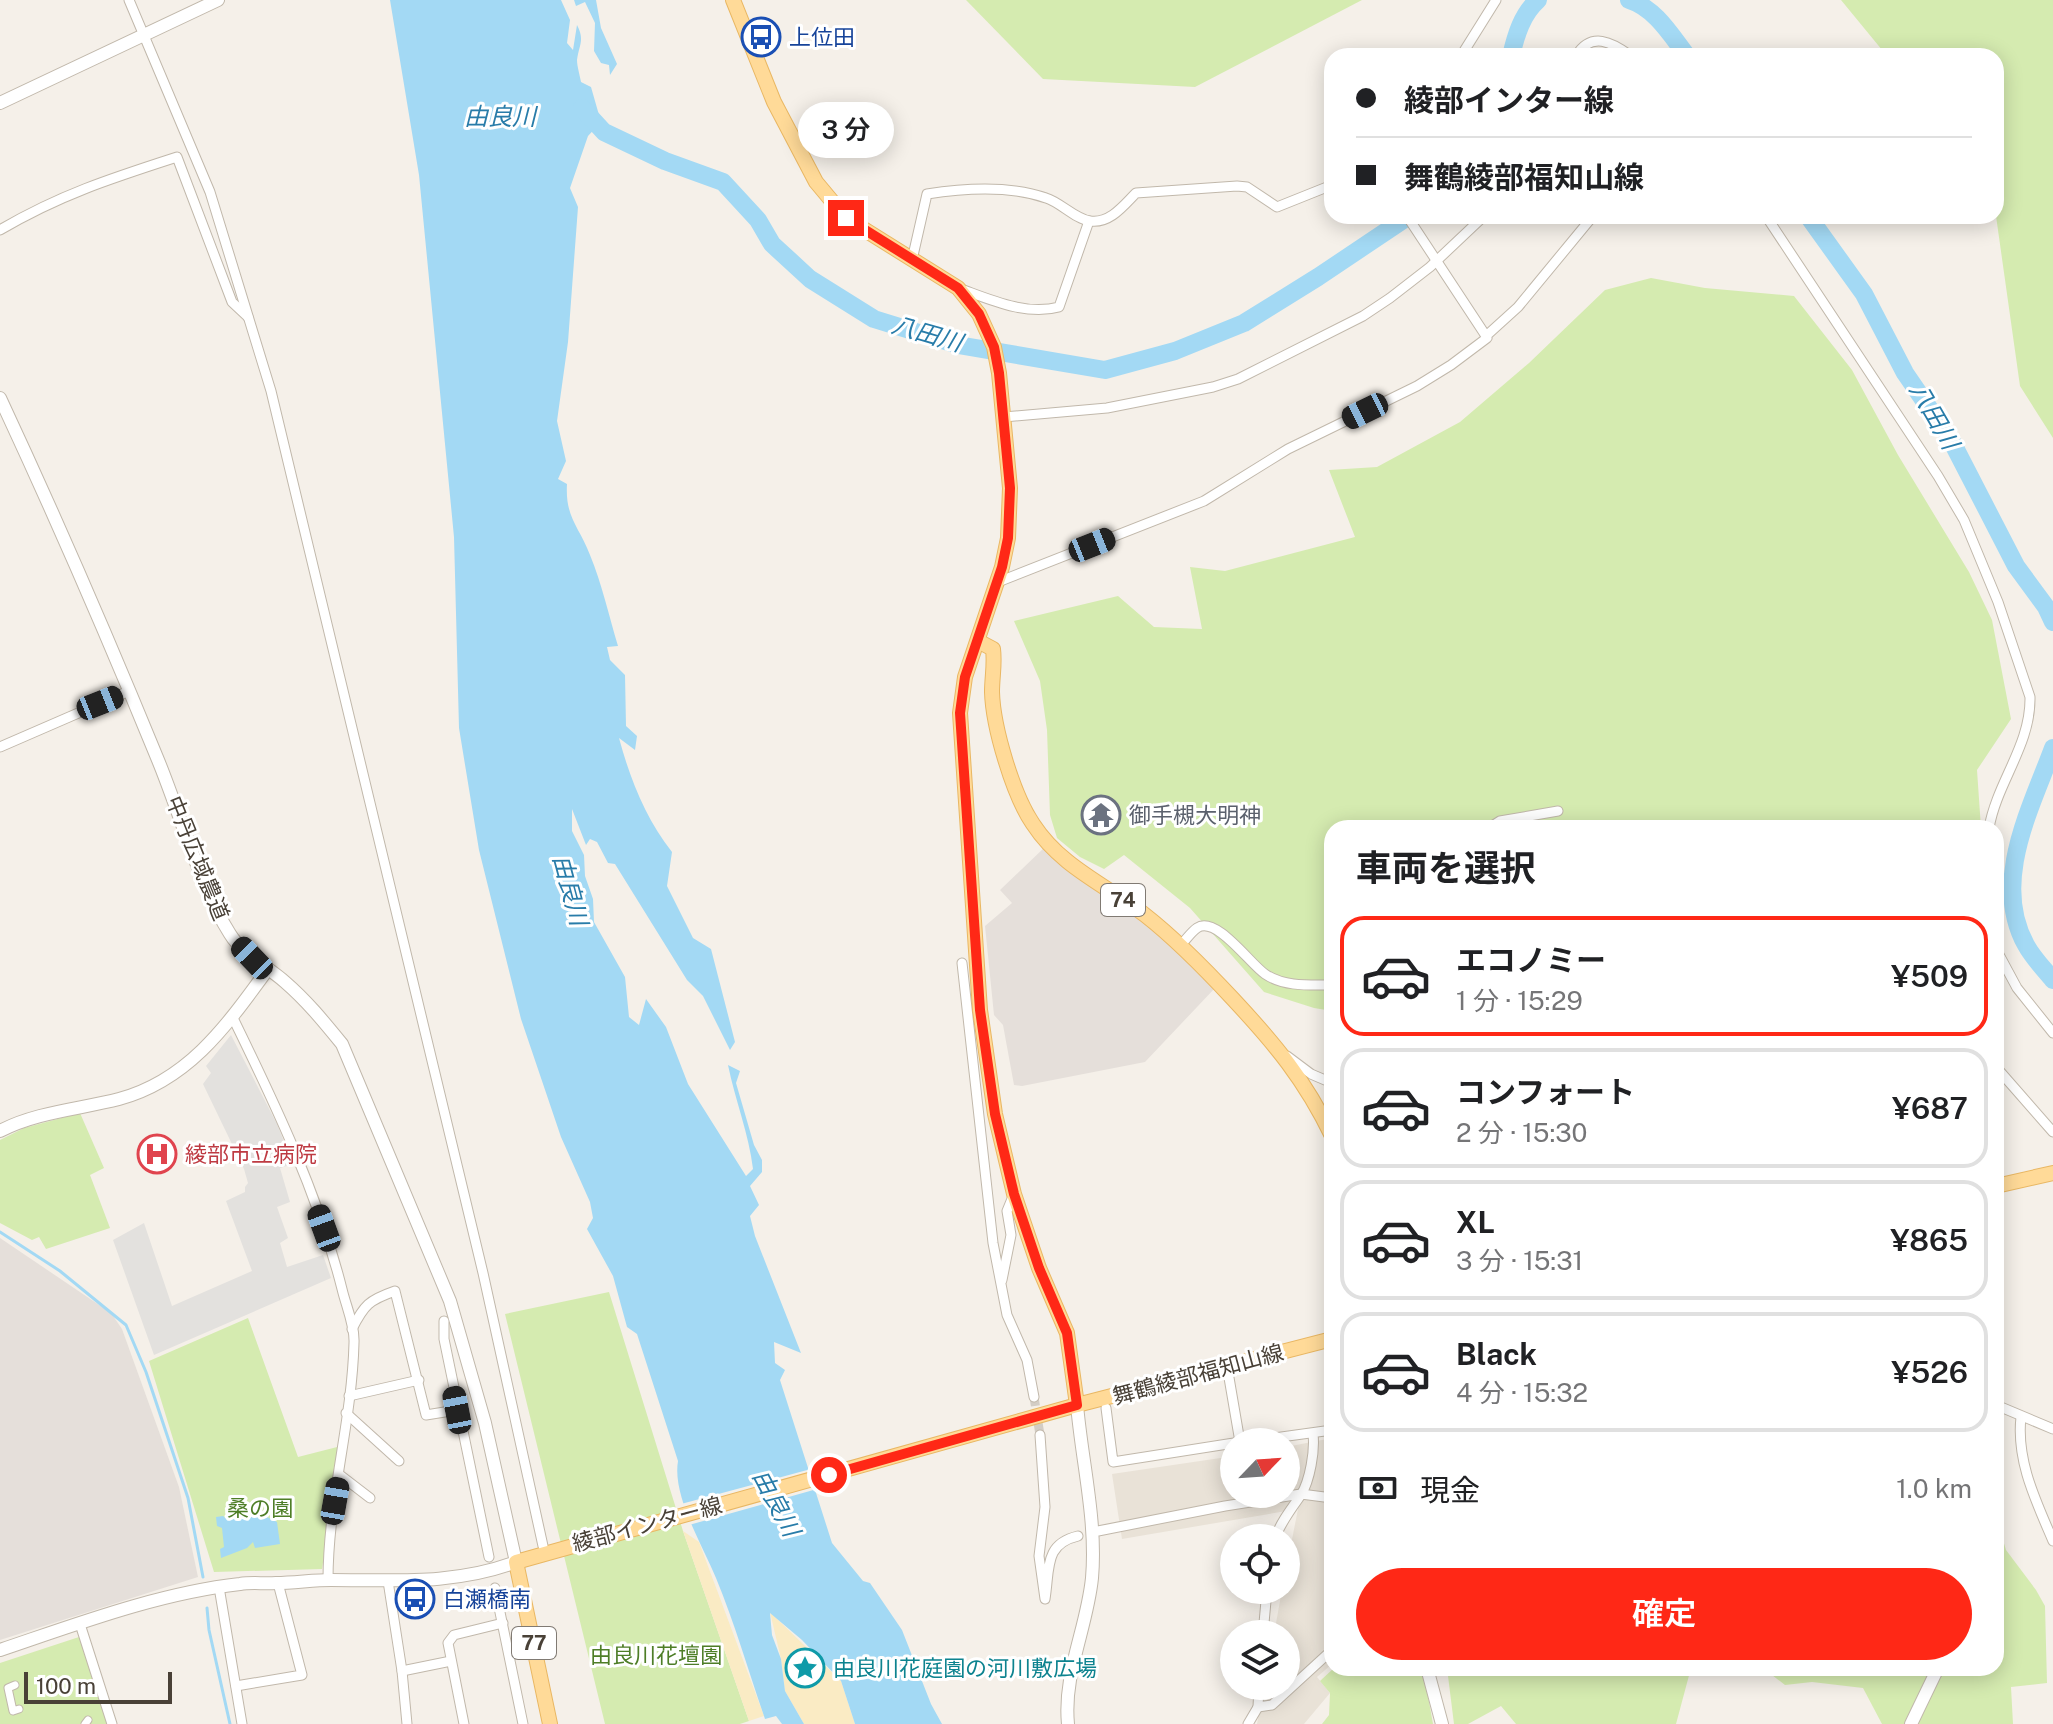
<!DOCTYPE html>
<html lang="ja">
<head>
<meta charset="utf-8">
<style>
	:root { --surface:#fff; --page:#f2f2f2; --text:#202124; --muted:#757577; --line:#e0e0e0; --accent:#ff2816 }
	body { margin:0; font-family:"Public Sans","Noto Sans JP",sans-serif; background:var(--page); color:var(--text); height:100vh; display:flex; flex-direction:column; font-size:30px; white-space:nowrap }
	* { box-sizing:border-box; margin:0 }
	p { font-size:26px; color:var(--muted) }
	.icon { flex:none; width:44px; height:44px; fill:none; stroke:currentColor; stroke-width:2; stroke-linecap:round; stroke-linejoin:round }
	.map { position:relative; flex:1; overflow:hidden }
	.sheet { position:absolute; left:1324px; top:820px; width:680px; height:856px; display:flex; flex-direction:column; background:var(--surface); border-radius:24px; box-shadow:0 4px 20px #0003 }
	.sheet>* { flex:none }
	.guide { position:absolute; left:1324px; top:48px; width:680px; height:176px; border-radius:24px; box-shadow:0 4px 20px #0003; display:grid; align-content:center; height:176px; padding:0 32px; background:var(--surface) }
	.needle { width:52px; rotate:65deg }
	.tools { position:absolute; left:1220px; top:1428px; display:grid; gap:16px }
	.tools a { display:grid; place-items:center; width:80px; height:80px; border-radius:50%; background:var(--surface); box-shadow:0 4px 20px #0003; font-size:40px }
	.scale { position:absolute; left:24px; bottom:20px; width:148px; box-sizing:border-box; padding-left:8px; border:4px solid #494137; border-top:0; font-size:22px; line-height:28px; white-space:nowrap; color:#494137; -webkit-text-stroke:6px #fff; paint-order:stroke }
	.end { position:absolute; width:36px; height:36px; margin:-18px; border:10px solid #ff2816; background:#fff; box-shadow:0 0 0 4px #fff }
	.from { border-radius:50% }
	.bubble { position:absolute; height:56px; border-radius:28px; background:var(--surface); box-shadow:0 4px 20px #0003; font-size:26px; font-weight:600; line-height:56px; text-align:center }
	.car { position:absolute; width:24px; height:48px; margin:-24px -12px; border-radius:10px; box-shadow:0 0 6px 2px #0007; background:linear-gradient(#222 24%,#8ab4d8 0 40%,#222 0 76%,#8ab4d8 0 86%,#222 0) }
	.guide b { display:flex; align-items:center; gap:28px; height:76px; font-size:30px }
	.guide b+b { border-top:2px solid var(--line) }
	.guide i { width:20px; height:20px; background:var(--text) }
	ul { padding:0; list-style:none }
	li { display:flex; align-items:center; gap:24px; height:120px; margin:0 16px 12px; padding:0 16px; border:4px solid var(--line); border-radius:24px }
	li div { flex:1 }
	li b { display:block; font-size:30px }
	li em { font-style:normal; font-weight:600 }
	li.current { border-color:var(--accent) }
	li>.icon { width:72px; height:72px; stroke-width:1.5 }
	h2 { padding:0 32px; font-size:36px; line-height:96px }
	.pay { display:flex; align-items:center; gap:20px; height:88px; padding:0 32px; font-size:30px }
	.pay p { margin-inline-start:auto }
	.button { display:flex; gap:16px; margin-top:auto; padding:16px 32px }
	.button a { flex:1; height:92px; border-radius:48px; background:var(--accent); color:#fff; font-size:32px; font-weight:600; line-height:92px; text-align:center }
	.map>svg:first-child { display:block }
	.residential { fill:#e9e2d7 }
	.industrial { fill:#e5dfda }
	.green { fill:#d5ebb0 }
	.sand { fill:#faebc4 }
	.parking { fill:#e3e1de }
	.water { fill:#a3d9f4 }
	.pier { fill:#f5f0e9 }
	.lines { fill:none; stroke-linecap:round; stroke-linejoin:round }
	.stream { stroke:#a3d9f4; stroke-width:3 }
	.river { stroke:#a3d9f4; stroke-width:18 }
	.minor-tunnel { stroke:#d3cdc5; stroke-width:9; stroke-dasharray:9 4.5; stroke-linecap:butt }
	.pedestrian-casing { stroke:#c1b8ab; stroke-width:9 }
	.minor-casing { stroke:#c1b8ab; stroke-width:11 }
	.tertiary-casing { stroke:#c1b8ab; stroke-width:14 }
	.primary-casing { stroke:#e9b763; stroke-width:16 }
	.pedestrian { stroke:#fff; stroke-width:7 }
	.minor { stroke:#fff; stroke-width:9 }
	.tertiary { stroke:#fff; stroke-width:12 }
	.primary { stroke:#ffda98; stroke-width:14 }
	.route { stroke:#ff2816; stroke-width:10 }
	.labels { text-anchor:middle; stroke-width:6; stroke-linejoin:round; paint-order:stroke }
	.shield { fill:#fff; stroke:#807a73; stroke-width:2 }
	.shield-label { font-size:20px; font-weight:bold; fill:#494137 }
	.transit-label { font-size:22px; fill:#164399; stroke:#fff; text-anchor:start }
	.worship-label { font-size:22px; fill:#5b616d; stroke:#fff; text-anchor:start }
	.street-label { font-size:22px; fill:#494137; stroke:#fff }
	.health-label { font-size:22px; fill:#be3a42; stroke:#fff; text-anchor:start }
	.park-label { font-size:22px; fill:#4e7e27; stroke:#fff }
	.culture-label { font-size:22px; fill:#0d838f; stroke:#fff; text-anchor:start }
	.water-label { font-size:24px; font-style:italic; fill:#287ca9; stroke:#fff }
</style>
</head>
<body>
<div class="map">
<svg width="2053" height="1724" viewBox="0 0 2053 1724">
	<rect width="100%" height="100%" fill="#f5f0e9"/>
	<path class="residential" d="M1332,1438V1664L1317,1677L1330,1693L1304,1724H1257L1264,1686H1286V1634H1274L1282,1590H1286V1570L1298,1509L1122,1539L1112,1474L1234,1456V1494H1286V1447Z"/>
	<g class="industrial">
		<path d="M1046,846L1140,916L1215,988L1145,1062L1022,1086L1014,1085L1003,1025L994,1015L985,926L1012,903L1000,890Z"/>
		<path d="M0,1238L111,1313L122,1329L179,1487L198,1577L0,1640Z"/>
	</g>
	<g class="green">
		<path d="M966,0H1362L1195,87L1043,79Z"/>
		<path d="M1841,0H2053V438L2020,386L1996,216V56H1887Z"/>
		<path d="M1651,278L1705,288L1794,296L1852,370L1898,455L1969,572L1992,620L2011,719L1977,770L1981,828H1332V1011L1314,1008L1264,992L1190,908L1124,855L1104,869L1080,857L1057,838L1050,815L1047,730L1040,681L1014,621L1118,596L1154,627L1202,629L1190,567L1225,571L1355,537L1329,470L1377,467L1460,422L1529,363L1605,290Z"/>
		<path d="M80,1113L104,1168L90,1175L110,1228L46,1249L39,1237L32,1240L0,1223V1140L24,1128Z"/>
		<path d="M609,1292L683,1531L749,1721L740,1724H605L505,1314Z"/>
		<path d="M248,1318L298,1457L341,1446L322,1569L214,1572L149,1361Z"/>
		<path d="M1999,1527L2006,1550L2036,1590L2045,1606L2047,1683L2011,1687L2013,1724H1882L1863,1688L1812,1682L1785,1685L1763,1668H1996V1529Z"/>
		<path d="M79,1637L108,1724H0V1663Z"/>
		<path d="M1334,1668H1423L1433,1724H1322L1329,1715L1330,1693L1320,1681Z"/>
		<path d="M1447,1668H1691L1676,1724H1516L1501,1706L1468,1724H1454Z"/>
	</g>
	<g class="sand">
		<path d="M683,1531L699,1542L764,1716L749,1721Z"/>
		<path d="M770,1612L841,1681L855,1724H804L785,1691L781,1659Z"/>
	</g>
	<path class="parking" d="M231,1035L277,1124L293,1164L280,1168L290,1202L277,1207L288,1238L280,1243L287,1267L323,1255L331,1278L154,1355L113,1240L144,1223L172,1306L252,1271L226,1201L245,1192V1187L248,1183L244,1169L203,1084L211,1073L206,1066Z"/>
	<g class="water">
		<path d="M390,0H561L570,20L567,43L573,50L577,25C585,40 579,45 577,60C577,66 580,76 581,82L591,87L601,122L588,136L570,188L578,207L568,342L557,421L566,461L558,479L567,484C565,518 579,526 590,555C602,584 609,616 618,646L607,647L610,660L625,675L626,726L637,736L635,750L619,738C630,779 646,819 672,852L667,886L693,938L711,949L735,1042L730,1050L703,996L687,980L615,864L608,863L597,842L590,839L586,845L572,809V831L584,855L585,876L593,899L594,922L625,977L629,1017L639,1025L646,999L666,1027L688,1084L746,1176L753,1169C749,1134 735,1100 728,1065L740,1071L736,1083L754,1145L762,1160V1172L750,1186L759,1205L750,1216L755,1236L801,1353L774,1342L775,1363L785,1370L780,1380L832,1543L863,1581L870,1583L902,1630L931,1704L942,1724H855L841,1681L802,1640L770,1613L772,1635L781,1659L785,1691L804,1724H782L776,1716L765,1719C749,1673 735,1624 716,1578C703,1546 672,1496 678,1461L637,1334L627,1327L613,1276L587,1229L593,1218L590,1202L561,1137L521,1019L479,850L459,728L454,537L419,175Z"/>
		<path d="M574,0H596L601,28L617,64L610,75L609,65L601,63L594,51L595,23L585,2L576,6Z"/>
		<path d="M251,1509L264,1512L267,1517L277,1522L280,1544L255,1548L253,1542L247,1548L221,1558L220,1549L224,1547L222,1528L217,1526L216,1517L223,1516L227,1519L233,1518L236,1513L247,1514Z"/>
	</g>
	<path class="pier" d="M811,1469L817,1489L689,1525L681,1504Z"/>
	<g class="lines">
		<g class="stream">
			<path d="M0,1232L60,1271L126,1325L146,1372L188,1498L203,1577"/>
			<path d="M207,1608L209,1630L230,1724"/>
		</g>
		<g class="river">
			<path d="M1629,0C1655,8 1671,35 1687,56"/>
			<path d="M1511,56C1516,35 1522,14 1538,0"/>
			<path d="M582,108L604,132L665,161L723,182L758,220L772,244L810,279L874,319L958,345L1105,370L1175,351L1244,323L1318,277L1409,216"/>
			<path d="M1808,216L1864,294L1905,373L1951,440L2016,566L2046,607L2053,622"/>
			<path d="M2053,748C2031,808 1991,882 2026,945C2033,958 2044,969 2053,980"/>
		</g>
		<path class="minor-tunnel" d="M1034,1397L1040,1435"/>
		<defs>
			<g id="pedestrian">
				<path d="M15,1685L8,1688L13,1711L19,1709"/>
				<path d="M85,1724L88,1720"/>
			</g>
			<g id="minor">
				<path d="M129,0L210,192L271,391L483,1273L543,1546"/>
				<path d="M1461,56L1496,0"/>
				<path d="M1576,56C1591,31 1612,42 1631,56"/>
				<path d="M1407,216L1486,336"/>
				<path d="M1766,216L1938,476L1964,520L1998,602L2030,697C2031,745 1997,782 1989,828"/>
				<path d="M0,230C59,195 112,178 177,157L232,302L248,317"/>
				<path d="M912,260L927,194C965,188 1009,185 1046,198C1060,202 1075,219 1090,221C1110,224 1124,205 1136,193L1237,186L1247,187L1277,207L1332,185"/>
				<path d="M961,289C991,300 1027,316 1059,307L1089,221"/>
				<path d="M1004,417L1107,408L1213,387L1238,379L1363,316L1390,298L1430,267L1484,216"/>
				<path d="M998,582L1204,501L1288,449L1417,386L1451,365L1487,338L1486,336L1518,307L1593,216"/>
				<path d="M0,747L129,691"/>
				<path d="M1489,828L1500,821L1558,811"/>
				<path d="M1180,946C1185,941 1191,932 1197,928C1216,915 1250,964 1265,974C1284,987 1310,985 1332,985"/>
				<path d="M1996,949L2017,988L2053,1033"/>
				<path d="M962,963L993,1243L1007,1315L1027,1360L1034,1397"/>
				<path d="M233,1018C276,1106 318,1194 342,1289C346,1306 355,1326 354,1343C352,1422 328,1500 328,1580"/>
				<path d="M1287,1056L1311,1074L1332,1083"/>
				<path d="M1996,1067L2053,1132"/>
				<path d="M1996,1159L1997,1160"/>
				<path d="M1002,1280L1011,1235L1007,1211L1014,1194"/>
				<path d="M444,1321V1339L489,1557"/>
				<path d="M352,1329C364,1305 369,1300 395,1291L426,1415L457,1410"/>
				<path d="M1227,1366L1240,1442"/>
				<path d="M349,1396L419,1380"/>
				<path d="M1996,1405L2053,1429"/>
				<path d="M1106,1408L1113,1462L1234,1443"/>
				<path d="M346,1413L399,1461"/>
				<path d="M2021,1417C2016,1461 2036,1501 2053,1541"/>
				<path d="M1040,1435L1045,1507L1039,1556L1045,1599C1050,1568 1044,1544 1078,1536"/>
				<path d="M1245,1442L1332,1430"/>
				<path d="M340,1475L370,1498"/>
				<path d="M1098,1531L1225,1506L1301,1494L1332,1498"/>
				<path d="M1275,1538C1281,1522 1291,1509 1301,1495C1310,1480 1315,1451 1313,1434"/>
				<path d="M388,1581L402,1671L407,1724"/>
				<path d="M219,1587L242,1724"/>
				<path d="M495,1588L523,1724"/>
				<path d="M80,1624L112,1724"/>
				<path d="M1263,1634L1267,1590"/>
				<path d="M402,1671L451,1661"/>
				<path d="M236,1686L302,1675L278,1583"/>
				<path d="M1258,1707L1272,1705L1332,1650"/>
				<path d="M464,1724L448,1643L454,1635L503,1623"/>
				<path d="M1248,1724L1258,1707L1259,1686"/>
			</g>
			<g id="tertiary">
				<path d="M0,103L218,0"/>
				<path d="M0,398C56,518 108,638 158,760C180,813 200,887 230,934C243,955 267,966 285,982C307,1001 324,1022 342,1044L450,1301L485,1423L516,1562C456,1585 395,1580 331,1580C313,1580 294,1583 276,1583C264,1584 252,1582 240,1584C159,1593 77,1624 0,1650"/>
				<path d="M0,1131C36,1112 80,1109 119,1099C189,1080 227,1025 268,969"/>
				<path d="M1427,1668L1442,1724"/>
				<path d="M1068,1724C1063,1674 1087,1628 1092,1578C1097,1521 1082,1462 1077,1405"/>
				<path d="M1911,1724L1938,1668"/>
			</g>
			<g id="primary">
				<path d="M733,0L774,102L816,182L846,218L958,288L979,314L994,347L999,373L1010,488L1008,538L1002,567L965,677L960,713L980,1010L995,1114L1014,1194L1039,1268L1067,1333L1077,1405"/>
				<path d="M978,641L993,649C995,664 992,677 992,692C993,727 1013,795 1033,824C1061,867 1106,885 1145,915C1177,940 1206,970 1233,999C1275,1044 1305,1080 1332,1136"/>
				<path d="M1996,1186L2053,1173"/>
				<path d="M550,1724L516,1562L1077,1405L1332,1339"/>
			</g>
		</defs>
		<use href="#pedestrian" class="pedestrian-casing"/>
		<use href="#minor" class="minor-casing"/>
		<use href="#tertiary" class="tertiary-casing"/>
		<use href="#primary" class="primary-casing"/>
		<use href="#pedestrian" class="pedestrian"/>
		<use href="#minor" class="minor"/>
		<use href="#tertiary" class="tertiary"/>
		<use href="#primary" class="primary"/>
	</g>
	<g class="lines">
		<path class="route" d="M829,1475L1077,1405L1067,1333L1039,1268L1014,1194L995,1114L980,1010L960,713L965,677L1002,567L1008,538L1010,488L999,373L994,347L979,314L958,288L846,218"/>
	</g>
	<defs>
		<symbol id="bus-ring" viewBox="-11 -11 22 22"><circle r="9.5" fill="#fff" stroke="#1a4fb4" stroke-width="1.5"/><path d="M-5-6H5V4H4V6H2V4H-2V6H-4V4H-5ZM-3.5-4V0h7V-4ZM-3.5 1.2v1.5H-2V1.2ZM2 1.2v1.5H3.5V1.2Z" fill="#1a4fb4"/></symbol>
		<symbol id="temple-ring" viewBox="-11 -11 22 22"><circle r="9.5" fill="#fff" stroke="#6b7280" stroke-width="1.5"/><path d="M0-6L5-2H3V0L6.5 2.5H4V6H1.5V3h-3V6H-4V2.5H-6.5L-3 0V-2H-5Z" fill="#6b7280"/></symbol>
		<symbol id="hospital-ring" viewBox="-11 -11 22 22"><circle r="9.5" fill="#fff" stroke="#e0444e" stroke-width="1.5"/><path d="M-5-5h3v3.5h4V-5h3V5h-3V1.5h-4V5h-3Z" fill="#e0444e"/></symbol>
		<symbol id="sight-ring" viewBox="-11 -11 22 22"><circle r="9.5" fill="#fff" stroke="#0f9aa8" stroke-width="1.5"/><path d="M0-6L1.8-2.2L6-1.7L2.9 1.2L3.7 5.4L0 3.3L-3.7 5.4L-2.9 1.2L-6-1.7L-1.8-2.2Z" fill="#0f9aa8"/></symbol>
	</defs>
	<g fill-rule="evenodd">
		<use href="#bus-ring" x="739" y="15" width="44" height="44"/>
		<use href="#temple-ring" x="1079" y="793" width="44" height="44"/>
		<use href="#hospital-ring" x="135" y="1132" width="44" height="44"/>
		<use href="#bus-ring" x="393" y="1577" width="44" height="44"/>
		<use href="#sight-ring" x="783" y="1646" width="44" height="44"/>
	</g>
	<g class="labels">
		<g class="shield">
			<rect x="1101" y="884" width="44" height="32" rx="6"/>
			<rect x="512" y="1627" width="44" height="32" rx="6"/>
		</g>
		<g class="shield-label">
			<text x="1123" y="907">74</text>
			<text x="534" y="1650">77</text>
		</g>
		<g class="transit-label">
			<text x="789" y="45">上位田</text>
			<text x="443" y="1607">白瀬橋南</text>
		</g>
		<g class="worship-label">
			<text x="1129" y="823">御手槻大明神</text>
		</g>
		<g class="street-label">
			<text transform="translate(198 858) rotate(68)" y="8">中丹広域農道</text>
			<text transform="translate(1198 1374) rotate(-15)" y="8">舞鶴綾部福知山線</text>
			<text transform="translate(647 1524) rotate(-15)" y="8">綾部インター線</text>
		</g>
		<g class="health-label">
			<text x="185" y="1162">綾部市立病院</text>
		</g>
		<g class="park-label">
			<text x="260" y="1516">桑の園</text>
			<text x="656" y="1663">由良川花壇園</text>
		</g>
		<g class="culture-label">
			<text x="833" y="1676">由良川花庭園の河川敷広場</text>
		</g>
		<g class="water-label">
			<text x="500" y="125">由良川</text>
			<text transform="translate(927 334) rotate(16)" y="8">八田川</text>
			<text transform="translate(1934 416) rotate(60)" y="8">八田川</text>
			<text transform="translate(570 890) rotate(75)" y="8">由良川</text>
			<text transform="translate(776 1503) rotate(62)" y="8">由良川</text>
		</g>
	</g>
</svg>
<div class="tools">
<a><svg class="needle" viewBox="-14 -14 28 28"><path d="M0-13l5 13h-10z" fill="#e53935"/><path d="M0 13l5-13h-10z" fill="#757577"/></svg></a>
<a><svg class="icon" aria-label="locate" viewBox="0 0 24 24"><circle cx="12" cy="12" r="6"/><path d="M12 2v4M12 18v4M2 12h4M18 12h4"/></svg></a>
<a><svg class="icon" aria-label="layers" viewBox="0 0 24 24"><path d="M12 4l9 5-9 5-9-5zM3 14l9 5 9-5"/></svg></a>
</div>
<div class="scale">100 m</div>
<i class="end from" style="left:829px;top:1475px"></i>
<i class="end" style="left:846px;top:218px"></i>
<div class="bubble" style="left:798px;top:102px;width:96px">3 分</div>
<i class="car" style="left:1365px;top:411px;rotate:244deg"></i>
<i class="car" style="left:1092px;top:545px;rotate:68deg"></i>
<i class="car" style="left:100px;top:703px;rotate:68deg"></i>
<i class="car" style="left:252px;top:958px;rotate:316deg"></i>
<i class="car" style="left:324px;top:1228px;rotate:340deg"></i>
<i class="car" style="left:457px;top:1410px;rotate:349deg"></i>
<i class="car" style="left:335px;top:1501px;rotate:10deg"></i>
<div class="guide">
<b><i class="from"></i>綾部インター線</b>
<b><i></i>舞鶴綾部福知山線</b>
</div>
<section class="sheet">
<h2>車両を選択</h2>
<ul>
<li class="current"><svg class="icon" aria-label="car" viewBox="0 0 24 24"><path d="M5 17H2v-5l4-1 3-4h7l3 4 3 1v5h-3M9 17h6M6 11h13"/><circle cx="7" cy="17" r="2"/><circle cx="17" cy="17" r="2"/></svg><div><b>エコノミー</b><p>1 分 · 15:29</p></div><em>¥509</em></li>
<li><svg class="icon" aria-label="car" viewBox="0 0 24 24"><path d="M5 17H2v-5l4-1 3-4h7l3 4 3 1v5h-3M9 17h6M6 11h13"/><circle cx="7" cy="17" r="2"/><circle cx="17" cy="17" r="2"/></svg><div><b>コンフォート</b><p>2 分 · 15:30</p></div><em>¥687</em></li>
<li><svg class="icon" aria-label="car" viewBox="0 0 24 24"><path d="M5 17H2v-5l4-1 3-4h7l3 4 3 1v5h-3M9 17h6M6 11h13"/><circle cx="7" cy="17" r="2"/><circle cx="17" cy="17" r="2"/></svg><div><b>XL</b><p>3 分 · 15:31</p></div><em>¥865</em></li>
<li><svg class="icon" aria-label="car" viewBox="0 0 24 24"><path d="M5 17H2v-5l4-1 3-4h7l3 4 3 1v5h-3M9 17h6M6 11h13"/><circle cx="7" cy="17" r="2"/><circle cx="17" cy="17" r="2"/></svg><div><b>Black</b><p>4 分 · 15:32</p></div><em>¥526</em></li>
</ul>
<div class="pay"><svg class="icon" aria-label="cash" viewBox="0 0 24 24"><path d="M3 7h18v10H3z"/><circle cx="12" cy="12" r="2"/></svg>現金<p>1.0 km</p></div>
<div class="button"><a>確定</a></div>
</section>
</div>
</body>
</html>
